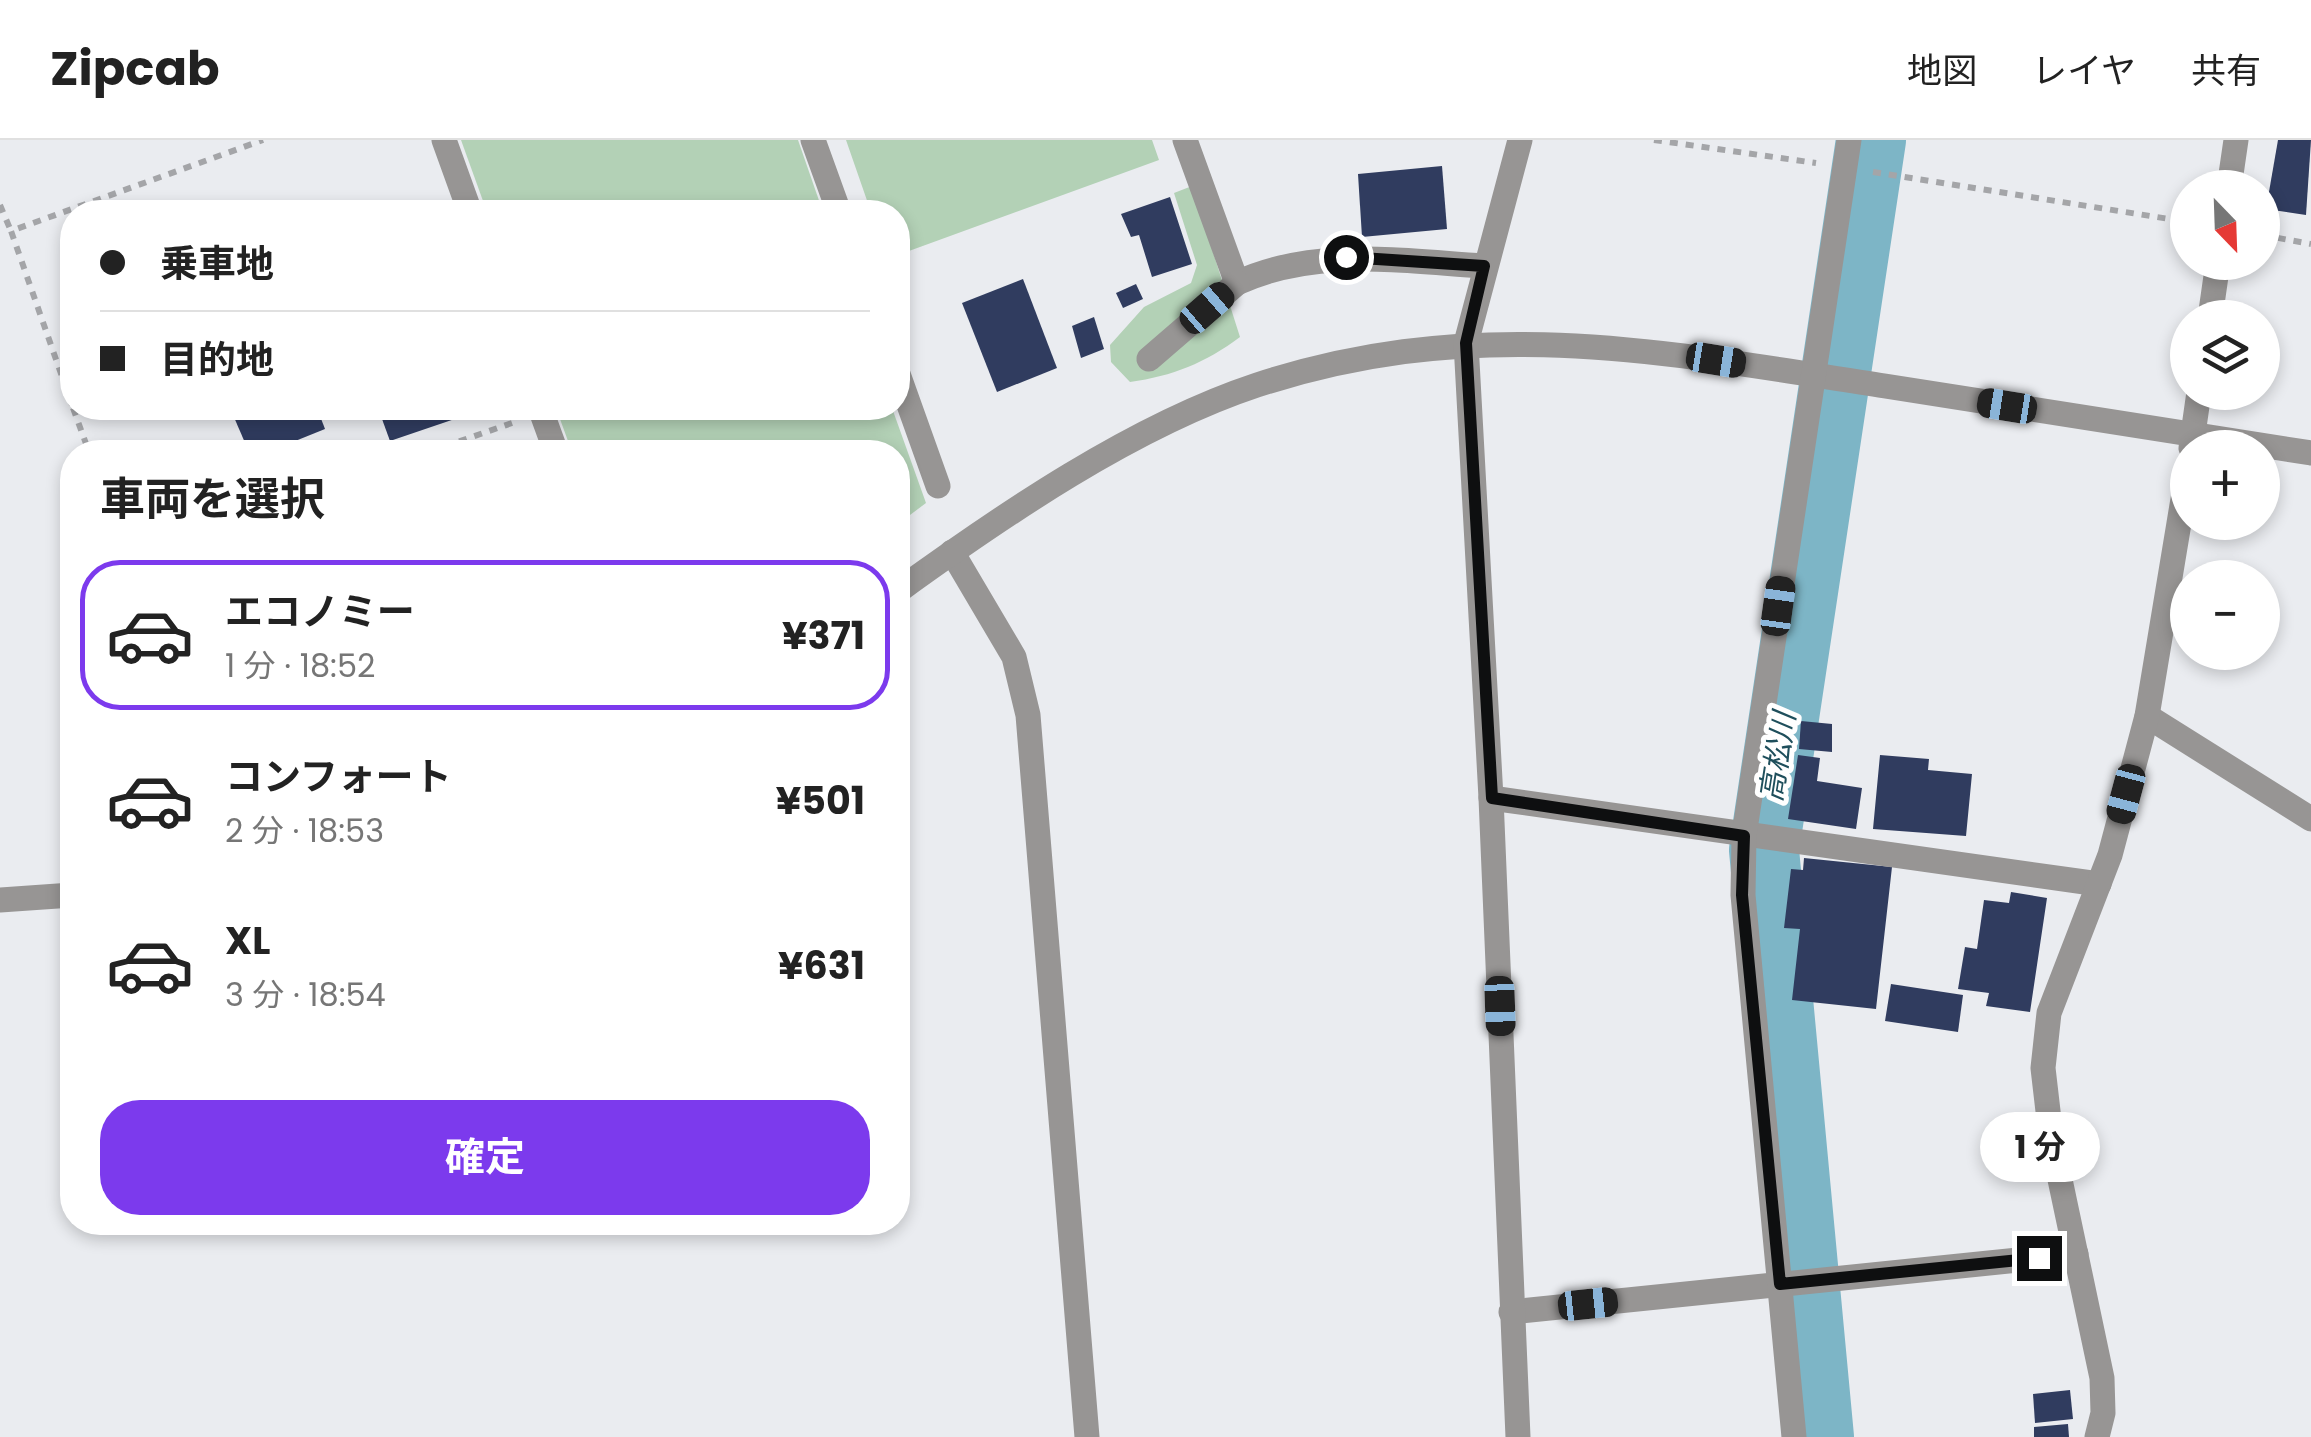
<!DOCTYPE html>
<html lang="ja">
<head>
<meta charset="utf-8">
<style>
	:root { --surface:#fff; --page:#f2f2f2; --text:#222; --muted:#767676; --line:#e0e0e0; --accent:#7c3aed }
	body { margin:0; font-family:Poppins,"Noto Sans JP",sans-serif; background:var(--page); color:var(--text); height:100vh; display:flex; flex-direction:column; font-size:38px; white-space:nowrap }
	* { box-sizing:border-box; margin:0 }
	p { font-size:32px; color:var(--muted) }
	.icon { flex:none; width:55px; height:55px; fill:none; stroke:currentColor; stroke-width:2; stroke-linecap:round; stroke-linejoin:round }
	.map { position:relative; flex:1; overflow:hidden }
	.drawer { position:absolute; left:60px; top:300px; width:850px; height:795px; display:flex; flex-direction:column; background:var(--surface); border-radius:40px; box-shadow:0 5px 15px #0003 }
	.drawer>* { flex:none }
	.hud { position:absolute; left:60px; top:60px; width:850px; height:220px; border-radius:40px; box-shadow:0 5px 15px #0003; display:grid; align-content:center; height:220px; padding:0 40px; background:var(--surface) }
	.needle { width:65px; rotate:157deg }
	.controls { position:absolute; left:2170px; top:30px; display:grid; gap:20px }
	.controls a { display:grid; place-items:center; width:110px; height:110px; border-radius:50%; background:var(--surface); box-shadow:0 5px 15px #0003; font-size:50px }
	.end { position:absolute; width:45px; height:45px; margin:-22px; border:12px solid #0e0f10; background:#fff; box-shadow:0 0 0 5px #fff }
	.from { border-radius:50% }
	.bubble { position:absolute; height:70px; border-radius:35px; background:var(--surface); box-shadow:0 5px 15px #0003; font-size:32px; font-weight:700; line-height:70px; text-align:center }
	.car { position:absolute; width:30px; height:60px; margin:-30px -15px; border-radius:12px; box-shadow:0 0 8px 2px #0007; background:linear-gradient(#222 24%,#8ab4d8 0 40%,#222 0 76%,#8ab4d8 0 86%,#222 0) }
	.hud b { display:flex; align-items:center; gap:35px; height:95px; font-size:38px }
	.hud b+b { border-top:2px solid var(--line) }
	.hud i { width:25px; height:25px; background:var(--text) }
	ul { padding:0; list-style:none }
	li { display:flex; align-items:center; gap:30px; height:150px; margin:0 20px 15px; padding:0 20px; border:5px solid transparent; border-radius:40px }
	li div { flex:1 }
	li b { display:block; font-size:38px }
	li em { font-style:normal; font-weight:700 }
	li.current { border-color:var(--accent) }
	li>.icon { width:90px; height:90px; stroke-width:1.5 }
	h2 { padding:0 40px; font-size:45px; line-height:120px }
	.cta { display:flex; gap:20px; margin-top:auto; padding:20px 40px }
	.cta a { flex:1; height:115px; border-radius:40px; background:var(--accent); color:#fff; font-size:40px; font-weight:700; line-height:115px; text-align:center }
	header { display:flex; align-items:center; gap:60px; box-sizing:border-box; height:140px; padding:0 50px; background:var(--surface); border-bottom:2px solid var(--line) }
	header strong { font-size:48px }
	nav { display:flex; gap:55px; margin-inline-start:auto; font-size:35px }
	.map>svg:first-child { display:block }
	.green { fill:#b3d1b6 }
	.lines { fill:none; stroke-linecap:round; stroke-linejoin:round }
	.river { stroke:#7db5c6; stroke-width:70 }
	.building { fill:#303c5f }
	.path { stroke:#a4a5a8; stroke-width:6; stroke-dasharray:8 8; stroke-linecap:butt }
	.minor { stroke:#979594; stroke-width:25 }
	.route { stroke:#0e0f10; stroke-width:12 }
	.labels { text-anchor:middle; stroke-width:10; stroke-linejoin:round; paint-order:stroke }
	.water-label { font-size:30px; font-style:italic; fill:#1f4f5c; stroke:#fff }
</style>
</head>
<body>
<header>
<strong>Zipcab</strong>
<nav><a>地図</a><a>レイヤ</a><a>共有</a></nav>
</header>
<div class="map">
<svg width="2311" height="1297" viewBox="0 0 2311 1297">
	<rect width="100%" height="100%" fill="#eaecf0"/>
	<g class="green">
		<path d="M461,0H798L823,72H487Z"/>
		<path d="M846,0H1152L1159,20L898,115V72H871Z"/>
		<path d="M1192,46L1240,197C1205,223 1173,236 1130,242L1111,222L1110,205L1144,167L1191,143L1197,125L1174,53Z"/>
		<path d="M556,268H892L926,363L898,384V312H572Z"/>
	</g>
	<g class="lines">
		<path class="river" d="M1819,1297L1764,710L1871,0"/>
	</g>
	<g class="building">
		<path d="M2278,0H2311L2306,75L2266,69Z"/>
		<path d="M1442,26L1447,89L1362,97L1358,34Z"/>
		<path d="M1170,57L1192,124L1152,137L1139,95L1131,97L1121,74Z"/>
		<path d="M1023,139L1057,228L997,252L962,163Z"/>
		<path d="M1136,144L1143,159L1123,168L1116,153Z"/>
		<path d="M1094,177L1104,209L1081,218L1072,186Z"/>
		<path d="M230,268H317L325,289L268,312H249Z"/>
		<path d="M378,268H487L390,301Z"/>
		<path d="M1801,581L1832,584V612L1799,609Z"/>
		<path d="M1798,615L1820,618L1817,641L1862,648L1856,689L1788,679Z"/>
		<path d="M1880,615L1929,619L1928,630L1972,634L1966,696L1873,689Z"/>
		<path d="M1804,718L1892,727L1876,869L1792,860L1800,789L1784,788L1791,729L1803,730Z"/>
		<path d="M2011,752L2047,758L2030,872L1986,866L1989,853L1958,849L1965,807L1977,809L1984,760L2009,763Z"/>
		<path d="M1891,844L1963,855L1958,892L1885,881Z"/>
		<path d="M2070,1250L2073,1279L2035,1283L2033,1254Z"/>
		<path d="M2068,1284L2069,1297H2034V1287Z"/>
	</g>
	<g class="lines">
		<g class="path">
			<path d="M1654,0L1816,23"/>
			<path d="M1873,32L2188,82"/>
			<path d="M0,65L11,91"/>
			<path d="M2262,95L2311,104"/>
			<path d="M72,265L11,91L263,0"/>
			<path d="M73,268L89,312"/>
			<path d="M429,312L512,283"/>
		</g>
		<g class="minor">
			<path d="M444,0L470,72"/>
			<path d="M813,0L839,72"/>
			<path d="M1185,0L1237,143C1315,107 1400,121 1484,126"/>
			<path d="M2229,48L2236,0"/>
			<path d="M2210,178L2218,122"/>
			<path d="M1149,219L1237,143"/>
			<path d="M898,234L938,346"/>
			<path d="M540,268L556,312"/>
			<path d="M2191,308L2199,252"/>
			<path d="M952,412L1014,517L1028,575L1087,1297"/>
			<path d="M898,451C1003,375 1133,286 1257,245C1479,173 1662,212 1885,246C2027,269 2169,291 2311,313"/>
			<path d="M2147,576L2311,679"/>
			<path d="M1491,658L2099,744"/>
			<path d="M0,760L72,755"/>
			<path d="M1511,1172L2076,1114"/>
			<path d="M1518,1297L1491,658L1466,203L1520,0"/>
			<path d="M1794,1297L1743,755L1744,696L1849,0"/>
			<path d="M2097,1297L2103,1273L2102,1238L2051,997L2043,928L2049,873L2110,715L2147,576L2188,329"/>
		</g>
	</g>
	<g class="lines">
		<path class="route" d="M1346,117L1484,126L1466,203L1492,658L1744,696L1742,755L1780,1144L2039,1118"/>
	</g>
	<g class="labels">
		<g class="water-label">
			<text transform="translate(1778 617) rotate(-81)" y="10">高松川</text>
		</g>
	</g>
</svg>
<div class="controls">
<a><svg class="needle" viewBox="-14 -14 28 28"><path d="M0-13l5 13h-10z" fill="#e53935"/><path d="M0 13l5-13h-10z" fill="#767676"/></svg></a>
<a><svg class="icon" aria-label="layers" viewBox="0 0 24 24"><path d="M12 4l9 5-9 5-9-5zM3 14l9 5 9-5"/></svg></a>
<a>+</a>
<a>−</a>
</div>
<i class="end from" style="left:1346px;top:117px"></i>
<i class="end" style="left:2039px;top:1118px"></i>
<div class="bubble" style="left:1980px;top:972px;width:120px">1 分</div>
<i class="car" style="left:1207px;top:168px;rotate:49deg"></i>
<i class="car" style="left:1716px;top:220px;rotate:99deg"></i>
<i class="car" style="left:2007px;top:266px;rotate:279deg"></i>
<i class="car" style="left:1778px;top:466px;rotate:8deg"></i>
<i class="car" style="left:2126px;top:654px;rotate:195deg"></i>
<i class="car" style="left:1500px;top:866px;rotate:178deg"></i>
<i class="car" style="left:1588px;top:1164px;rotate:84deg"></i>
<div class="hud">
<b><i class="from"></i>乗車地</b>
<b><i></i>目的地</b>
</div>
<section class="drawer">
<h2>車両を選択</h2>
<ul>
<li class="current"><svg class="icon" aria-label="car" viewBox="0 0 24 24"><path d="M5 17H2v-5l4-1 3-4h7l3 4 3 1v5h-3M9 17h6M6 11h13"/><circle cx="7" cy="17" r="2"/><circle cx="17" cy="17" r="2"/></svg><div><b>エコノミー</b><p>1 分 · 18:52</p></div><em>¥371</em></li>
<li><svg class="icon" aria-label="car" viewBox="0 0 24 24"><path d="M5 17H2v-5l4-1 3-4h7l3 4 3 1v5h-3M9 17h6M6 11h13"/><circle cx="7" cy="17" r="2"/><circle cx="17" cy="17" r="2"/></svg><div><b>コンフォート</b><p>2 分 · 18:53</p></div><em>¥501</em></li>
<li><svg class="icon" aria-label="car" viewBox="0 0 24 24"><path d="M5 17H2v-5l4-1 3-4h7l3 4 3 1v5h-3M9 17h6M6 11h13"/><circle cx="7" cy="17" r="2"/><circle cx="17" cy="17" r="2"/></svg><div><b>XL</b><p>3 分 · 18:54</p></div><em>¥631</em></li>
</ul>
<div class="cta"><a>確定</a></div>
</section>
</div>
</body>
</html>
